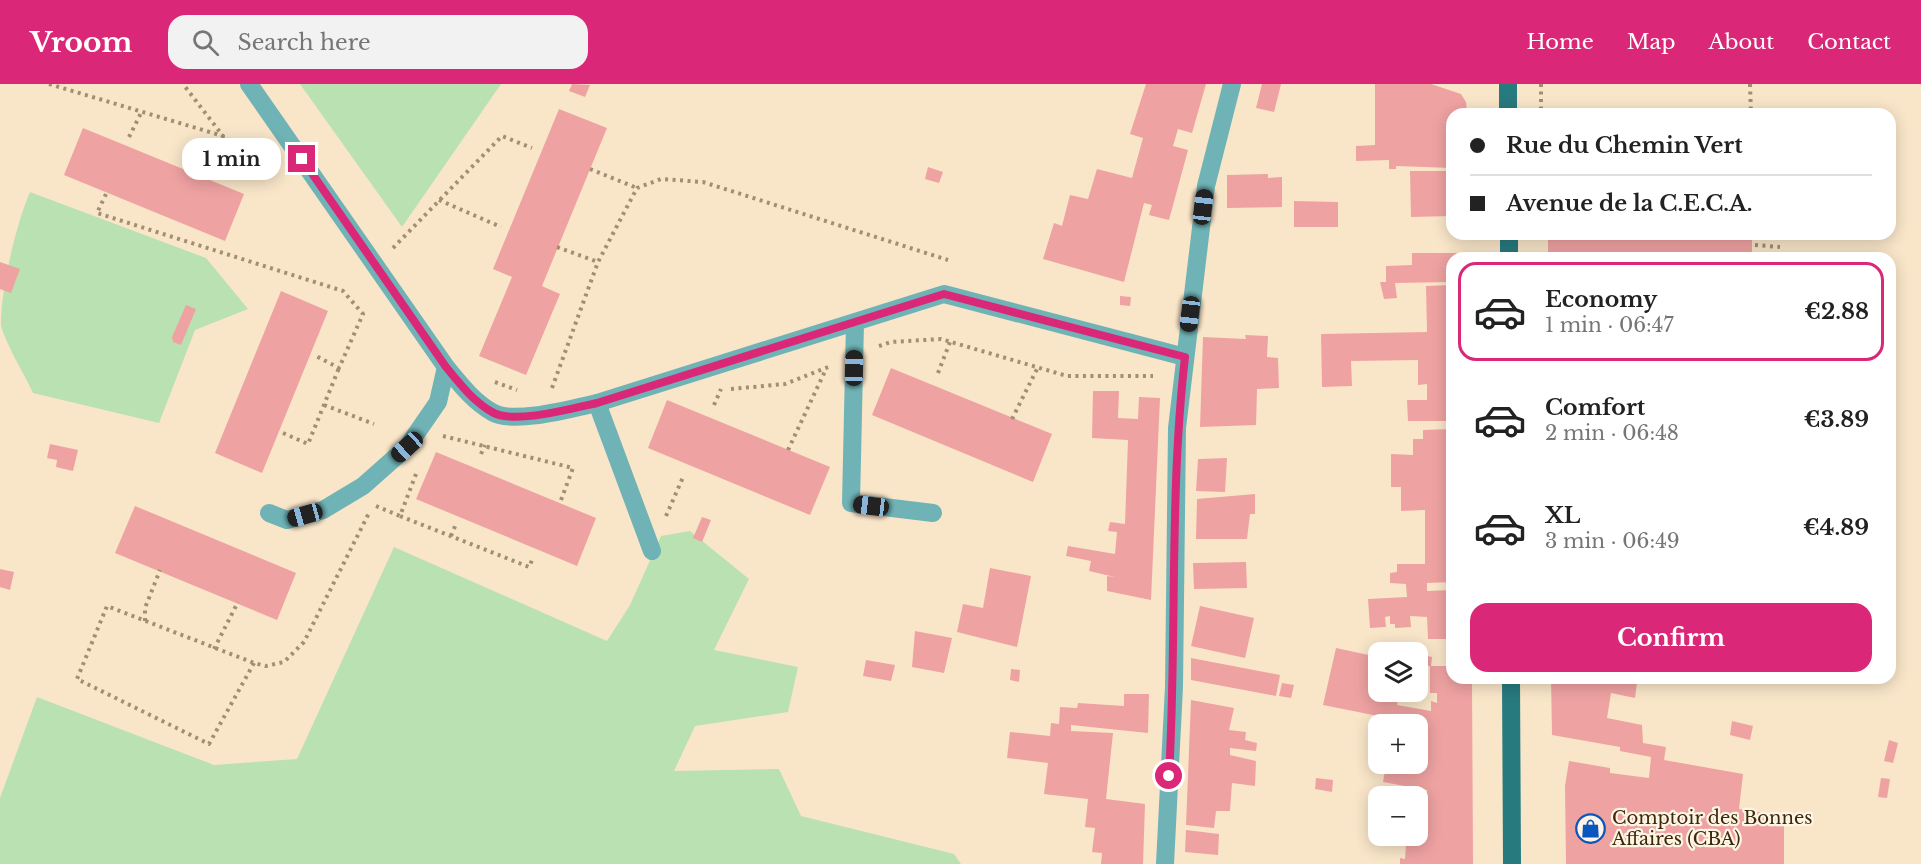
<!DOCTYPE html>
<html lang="en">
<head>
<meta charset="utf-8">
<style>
	:root { --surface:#fff; --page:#f2f2f2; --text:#222; --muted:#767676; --line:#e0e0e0; --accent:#db2777 }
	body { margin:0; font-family:"Libre Baskerville",serif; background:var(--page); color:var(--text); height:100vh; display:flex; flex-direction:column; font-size:22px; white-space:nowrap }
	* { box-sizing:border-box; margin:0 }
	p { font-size:20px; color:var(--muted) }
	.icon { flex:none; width:33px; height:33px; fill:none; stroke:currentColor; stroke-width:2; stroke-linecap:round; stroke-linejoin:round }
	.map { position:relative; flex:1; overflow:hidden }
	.details { position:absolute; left:1446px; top:168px; width:450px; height:432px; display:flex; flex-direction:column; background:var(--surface); border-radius:18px; box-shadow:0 3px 15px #0003 }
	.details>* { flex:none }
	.top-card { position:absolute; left:1446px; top:24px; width:450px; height:132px; border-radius:18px; box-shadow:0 3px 15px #0003; display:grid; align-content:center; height:132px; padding:0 24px; background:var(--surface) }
	.controls { position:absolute; left:1368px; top:558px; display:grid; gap:12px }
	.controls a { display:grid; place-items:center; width:60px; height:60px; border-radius:12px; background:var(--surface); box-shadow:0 3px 15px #0003; font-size:30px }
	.end { position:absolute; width:27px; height:27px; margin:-14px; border:8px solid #db2777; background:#fff; box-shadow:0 0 0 3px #fff }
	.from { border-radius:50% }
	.bubble { position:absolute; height:42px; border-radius:18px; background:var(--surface); box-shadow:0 3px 15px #0003; font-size:20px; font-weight:800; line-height:42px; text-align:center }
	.car { position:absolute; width:18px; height:36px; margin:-18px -9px; border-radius:8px; box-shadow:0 0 4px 2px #0007; background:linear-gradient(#222 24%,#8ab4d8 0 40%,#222 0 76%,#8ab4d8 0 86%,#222 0) }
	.top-card b { display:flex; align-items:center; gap:21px; height:57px; font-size:22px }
	.top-card b+b { border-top:2px solid var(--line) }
	.top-card i { width:15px; height:15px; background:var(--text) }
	ul { padding:10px 0 0; list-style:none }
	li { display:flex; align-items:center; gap:18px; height:99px; margin:0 12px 9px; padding:0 12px; border:3px solid transparent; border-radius:18px }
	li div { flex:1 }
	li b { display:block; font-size:22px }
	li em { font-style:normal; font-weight:800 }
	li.active { border-color:var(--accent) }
	li>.icon { width:54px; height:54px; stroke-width:1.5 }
	.button { display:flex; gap:12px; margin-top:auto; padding:12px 24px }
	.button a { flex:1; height:69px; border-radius:18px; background:var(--accent); color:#fff; font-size:24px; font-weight:800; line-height:69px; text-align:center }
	header { display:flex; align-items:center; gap:36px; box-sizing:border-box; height:84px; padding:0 30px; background:var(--accent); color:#fff }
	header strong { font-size:28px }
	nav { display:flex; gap:33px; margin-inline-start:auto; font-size:21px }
	.search { width:420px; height:54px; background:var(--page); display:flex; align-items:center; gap:15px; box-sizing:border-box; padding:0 21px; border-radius:18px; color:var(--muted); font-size:22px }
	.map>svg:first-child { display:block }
	.green { fill:#bae1b1 }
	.building { fill:#efa2a2 }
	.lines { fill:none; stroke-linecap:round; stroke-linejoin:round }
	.path { stroke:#a28f70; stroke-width:4; stroke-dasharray:3 4.5; stroke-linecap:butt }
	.minor { stroke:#6fb3b6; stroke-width:18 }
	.major { stroke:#277a7e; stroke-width:18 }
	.route { stroke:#db2777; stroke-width:8 }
	.labels { text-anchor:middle; stroke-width:4.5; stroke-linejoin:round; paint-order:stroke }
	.poi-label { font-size:18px; fill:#3b2907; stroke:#fef5e6; text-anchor:start }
</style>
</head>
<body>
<header>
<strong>Vroom</strong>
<div class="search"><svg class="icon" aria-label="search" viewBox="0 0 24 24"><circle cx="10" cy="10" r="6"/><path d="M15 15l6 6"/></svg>Search here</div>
<nav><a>Home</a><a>Map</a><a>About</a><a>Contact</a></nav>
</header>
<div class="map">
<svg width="1921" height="780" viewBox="0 0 1921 780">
	<rect width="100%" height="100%" fill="#f9e6c9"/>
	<g class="green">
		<path d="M300,0H501L402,143Z"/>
		<path d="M30,108L206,174L248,225L195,246L159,339L33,309C23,287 8,265 1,242C0,209 16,140 30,108Z"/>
		<path d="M690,447L749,495L714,566L798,583L788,628L695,642L674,687L779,685L801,732L954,770L961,780H0V714L37,613L214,681L297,675L394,463L607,557L630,521L661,452Z"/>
	</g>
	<g class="building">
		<path d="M572,0L590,1L585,13L569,7Z"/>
		<path d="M1146,0H1206L1192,49L1178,45L1173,62L1188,66L1169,136L1149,131L1152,121L1144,119L1124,198L1043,175L1054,139L1062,142L1070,111L1088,115L1097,85L1132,94L1143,54L1130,50Z"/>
		<path d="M1262,0H1281L1274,28L1256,24Z"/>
		<path d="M1375,0H1431L1461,10L1466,18L1467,30H1452V84L1396,82V85H1389V76L1356,77V62L1375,61Z"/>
		<path d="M559,25L607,44L542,202L560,210L526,291L479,272L512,193L493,185Z"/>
		<path d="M83,44L244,110L225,157L64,91Z"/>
		<path d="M928,83L943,88L939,99L925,95Z"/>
		<path d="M1410,87H1452V132L1411,133Z"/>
		<path d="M1268,90V94L1282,93V123L1227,124V91Z"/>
		<path d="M1294,117L1338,118V143H1294Z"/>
		<path d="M1548,150H1752V174H1554V172H1548Z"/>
		<path d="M1412,169H1470V174H1452V198L1395,199L1397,214L1384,215L1380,198H1386V182L1412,181Z"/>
		<path d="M0,178L20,185L11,209L0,205Z"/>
		<path d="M1452,201V337H1408L1407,316H1427V300L1418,301V276L1351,277L1352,302L1322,303L1321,250L1427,248L1426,202Z"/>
		<path d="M281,207L328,227L262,389L215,369Z"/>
		<path d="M1120,212L1131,213L1130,222L1120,221Z"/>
		<path d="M186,221L196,225L181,261L173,258L172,253Z"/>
		<path d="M1245,251L1268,252L1267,273L1278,274L1279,304L1257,305L1256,341L1200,343L1203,253L1246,255Z"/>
		<path d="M891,284L1052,350L1033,398L872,331Z"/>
		<path d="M1093,307H1119L1118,334L1138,335L1139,313L1160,314L1151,516L1107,507V492L1115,493L1089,487L1091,477L1066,472L1068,462L1115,470L1117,448L1108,447L1110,438L1125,440L1128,356L1092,354Z"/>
		<path d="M667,316L830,383L810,431L648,364Z"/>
		<path d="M1452,345V498L1427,499V507L1452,506V555H1428L1427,533L1410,532L1411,543L1395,544V540H1390V532L1385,533L1386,543L1370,544L1368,515L1407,513L1406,500L1390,499V489L1397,488V480H1425V426L1401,427V403H1391V370L1413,371V355H1423V346Z"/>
		<path d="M50,360L78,366L73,387L56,383L57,376L47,374Z"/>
		<path d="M436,368L596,434L577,482L416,415Z"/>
		<path d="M1227,374L1225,408L1196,407L1198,375Z"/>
		<path d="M1255,410V430H1250L1247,455H1196L1197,415Z"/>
		<path d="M135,422L296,489L277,536L115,469Z"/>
		<path d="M702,433L711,436L702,458L693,454Z"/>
		<path d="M1246,478L1247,504L1194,505L1193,479Z"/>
		<path d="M990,484L1031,492L1017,563L957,548L963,520L983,524Z"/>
		<path d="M0,485L14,488L10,506L0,503Z"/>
		<path d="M1200,522L1254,534L1245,574L1191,562Z"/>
		<path d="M915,547L952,554L944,589L912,583Z"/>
		<path d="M1336,564L1378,573V608H1399L1397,621L1431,627V617L1437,619V609H1430V582H1418V570L1432,573L1431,582H1452V594H1472L1473,780H1400V774L1405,775L1406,760L1413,761L1415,752H1418V739L1428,741L1427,706L1383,698L1386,680H1418V640L1323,621Z"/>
		<path d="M1191,574L1280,591L1276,612L1191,596Z"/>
		<path d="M866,576L895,581L891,597L863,592Z"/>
		<path d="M1011,585L1020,586L1019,598L1010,596Z"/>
		<path d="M1551,594H1609L1637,599L1635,614L1611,609L1607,634L1642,641L1643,659L1666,663L1664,676L1743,690L1739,725L1784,732V780H1566L1565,702L1569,677L1610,684V689L1649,694L1651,673L1620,667V663L1552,651Z"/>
		<path d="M1282,599L1294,601L1291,614L1279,612Z"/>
		<path d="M1124,610H1149L1148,649L1071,641V647L1113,649L1106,715L1145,720L1143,780H1101L1102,769L1092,768L1095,744L1085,743L1088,715L1044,710L1048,679L1007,674L1010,648L1050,652L1051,639L1059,640L1060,623L1077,624L1078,619L1124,622Z"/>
		<path d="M1191,616L1234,624L1229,646L1246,648L1245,656L1257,659L1256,667L1230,664V671L1256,677L1255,702L1232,699L1230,727H1216L1214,744L1186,741Z"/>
		<path d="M1732,637L1753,642L1750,656L1730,651Z"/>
		<path d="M1889,656L1898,659L1893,679L1884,677Z"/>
		<path d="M1316,694L1333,696L1332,708L1315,705Z"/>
		<path d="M1881,694L1890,695L1887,714L1878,713Z"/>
		<path d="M1186,746L1219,750L1218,771L1185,768Z"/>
	</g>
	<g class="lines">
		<g class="path">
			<path d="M49,0L223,52L183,0"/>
			<path d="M1541,0V30"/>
			<path d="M1750,0L1751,30"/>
			<path d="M129,53L141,29"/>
			<path d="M208,80L223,52"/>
			<path d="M590,85L637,104"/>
			<path d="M106,110L97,129L343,207L363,230L339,284L316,272"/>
			<path d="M439,116L501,143"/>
			<path d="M1755,161L1780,163"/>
			<path d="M557,163L598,178"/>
			<path d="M393,164L502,52L532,64"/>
			<path d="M879,262L891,258L941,255L1067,292H1153"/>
			<path d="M938,289L950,258"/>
			<path d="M495,298L517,306"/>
			<path d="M552,304L598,178L637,104L661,95L703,98L948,176"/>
			<path d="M731,305L785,300L831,282"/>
			<path d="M324,321L374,340"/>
			<path d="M714,321L721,305"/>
			<path d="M1012,335L1037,285"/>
			<path d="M283,349L308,360L339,284"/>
			<path d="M443,352L573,384L561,416"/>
			<path d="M788,366L826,285"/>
			<path d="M481,370L485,361"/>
			<path d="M416,390L400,432L529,483L533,474"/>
			<path d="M376,422L400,432"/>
			<path d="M666,432L684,391"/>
			<path d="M451,452L456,440"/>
			<path d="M145,537V524L160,486"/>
			<path d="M214,565L238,518"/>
			<path d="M254,579L209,660L77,595L107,522L254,579L266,582L284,578L304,558L370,427"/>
		</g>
		<g class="minor">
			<path d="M249,0L446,283C460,300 473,317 492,328C513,341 574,324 597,319L944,210L1185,273"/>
			<path d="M855,239L851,419L933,429"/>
			<path d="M597,319L652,467"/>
			<path d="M269,429L287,436L323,426L363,402L407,363L438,318L446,283"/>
			<path d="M1165,780L1174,603L1177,344L1206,102L1232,0"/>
		</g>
		<g class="major">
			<path d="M1508,0V30"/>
			<path d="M1509,150V174"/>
			<path d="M1511,594L1512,780"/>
		</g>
	</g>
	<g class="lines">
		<path class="route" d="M302,75L446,283C460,300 473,317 492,328C513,341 574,324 597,319L944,210L1185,273C1169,412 1177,552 1169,692"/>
	</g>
	<defs>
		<symbol id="shop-ring" viewBox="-11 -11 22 22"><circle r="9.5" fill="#fef5e6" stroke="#0b55bf" stroke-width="1.5"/><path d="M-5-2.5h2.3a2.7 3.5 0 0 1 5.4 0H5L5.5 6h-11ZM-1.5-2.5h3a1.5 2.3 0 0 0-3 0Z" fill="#0b55bf"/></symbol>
	</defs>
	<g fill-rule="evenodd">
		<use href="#shop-ring" x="1574" y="728" width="33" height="33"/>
	</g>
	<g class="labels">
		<g class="poi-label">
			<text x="1612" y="740">Comptoir des Bonnes<tspan x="1612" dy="21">Affaires (CBA)</tspan></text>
		</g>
	</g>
</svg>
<div class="controls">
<a><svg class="icon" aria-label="layers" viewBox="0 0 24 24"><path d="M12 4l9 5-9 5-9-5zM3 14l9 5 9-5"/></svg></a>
<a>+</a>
<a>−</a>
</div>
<i class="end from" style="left:1169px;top:692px"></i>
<i class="end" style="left:302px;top:75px"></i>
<div class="bubble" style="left:182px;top:54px;width:99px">1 min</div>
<i class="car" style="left:1203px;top:123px;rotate:7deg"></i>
<i class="car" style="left:1190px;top:230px;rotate:187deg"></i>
<i class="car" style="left:854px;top:284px;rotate:1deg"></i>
<i class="car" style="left:407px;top:363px;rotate:228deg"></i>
<i class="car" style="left:871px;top:422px;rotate:277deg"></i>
<i class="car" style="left:305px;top:431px;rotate:254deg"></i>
<div class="top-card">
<b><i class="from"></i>Rue du Chemin Vert</b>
<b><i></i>Avenue de la C.E.C.A.</b>
</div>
<section class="details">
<ul>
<li class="active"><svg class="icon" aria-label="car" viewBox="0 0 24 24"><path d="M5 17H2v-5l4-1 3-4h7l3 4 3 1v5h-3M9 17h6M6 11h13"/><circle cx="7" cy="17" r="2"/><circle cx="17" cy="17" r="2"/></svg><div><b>Economy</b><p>1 min · 06:47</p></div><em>€2.88</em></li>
<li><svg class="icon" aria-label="car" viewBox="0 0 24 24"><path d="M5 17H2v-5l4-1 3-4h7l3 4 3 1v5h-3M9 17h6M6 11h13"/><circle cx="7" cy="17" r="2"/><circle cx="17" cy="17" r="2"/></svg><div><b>Comfort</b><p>2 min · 06:48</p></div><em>€3.89</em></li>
<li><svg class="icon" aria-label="car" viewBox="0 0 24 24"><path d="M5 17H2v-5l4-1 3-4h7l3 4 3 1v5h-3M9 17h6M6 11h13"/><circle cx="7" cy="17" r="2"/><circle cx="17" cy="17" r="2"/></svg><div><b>XL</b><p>3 min · 06:49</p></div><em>€4.89</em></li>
</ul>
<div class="button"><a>Confirm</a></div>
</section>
</div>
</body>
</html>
